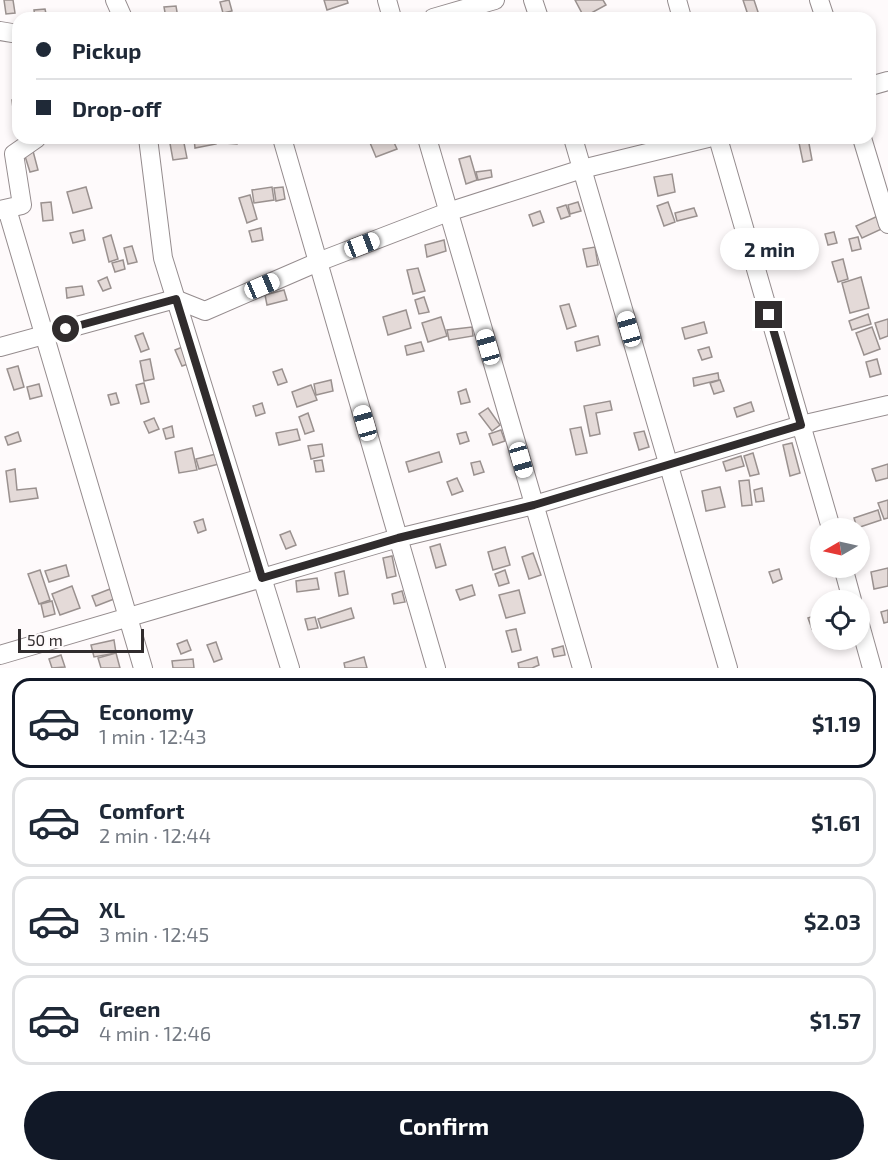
<!DOCTYPE html>
<html lang="en">
<head>
<meta charset="utf-8">
<style>
	:root { --surface:#fff; --page:#f6f6f7; --text:#1f2937; --muted:#747a83; --line:#e0e1e3; --accent:#111827 }
	body { margin:0; font-family:"Exo 2",sans-serif; background:var(--page); color:var(--text); height:100vh; display:flex; flex-direction:column; font-size:22px; white-space:nowrap }
	* { box-sizing:border-box; margin:0 }
	p { font-size:20px; color:var(--muted) }
	.icon { flex:none; width:33px; height:33px; fill:none; stroke:currentColor; stroke-width:2; stroke-linecap:round; stroke-linejoin:round }
	.map { position:relative; height:668px; overflow:hidden }
	.side { display:flex; flex-direction:column; background:var(--surface); flex:1 }
	.side>* { flex:none }
	.hud { position:absolute; left:12px; top:12px; width:864px; height:132px; border-radius:18px; box-shadow:0 3px 9px #0003; display:grid; align-content:center; height:132px; padding:0 24px; background:var(--surface) }
	.needle { width:39px; rotate:261deg }
	.fabs { position:absolute; left:810px; top:518px; display:grid; gap:12px }
	.fabs a { display:grid; place-items:center; width:60px; height:60px; border-radius:50%; background:var(--surface); box-shadow:0 3px 9px #0003; font-size:30px }
	.scale { position:absolute; left:18px; bottom:15px; width:126px; box-sizing:border-box; padding-left:6px; border:3px solid #302c2d; border-top:0; font-size:16px; line-height:21px; white-space:nowrap; color:#302c2d; -webkit-text-stroke:4px #fefafb; paint-order:stroke }
	.end { position:absolute; width:27px; height:27px; margin:-14px; border:8px solid #302c2d; background:#fff; box-shadow:0 0 0 3px #fff }
	.from { border-radius:50% }
	.bubble { position:absolute; height:42px; border-radius:21px; background:var(--surface); box-shadow:0 3px 9px #0003; font-size:20px; font-weight:700; line-height:42px; text-align:center }
	.car { position:absolute; width:18px; height:36px; margin:-18px -9px; border-radius:8px; box-shadow:0 0 4px 2px #0007; background:linear-gradient(#fff 24%,#345 0 40%,#fff 0 76%,#345 0 86%,#fff 0) }
	.hud b { display:flex; align-items:center; gap:21px; height:57px; font-size:22px }
	.hud b+b { border-top:2px solid var(--line) }
	.hud i { width:15px; height:15px; background:var(--text) }
	ul { padding:10px 0 0; list-style:none }
	li { display:flex; align-items:center; gap:18px; height:90px; margin:0 12px 9px; padding:0 12px; border:3px solid var(--line); border-radius:18px }
	li div { flex:1 }
	li b { display:block; font-size:22px }
	li em { font-style:normal; font-weight:700 }
	li.active { border-color:var(--accent) }
	li>.icon { width:54px; height:54px; stroke-width:1.5 }
	.action { display:flex; gap:12px; margin-top:auto; padding:12px 24px }
	.action a { flex:1; height:69px; border-radius:36px; background:var(--accent); color:#fff; font-size:24px; font-weight:700; line-height:69px; text-align:center }
	.map>svg:first-child { display:block }
	.building { fill:#e4dad8; stroke:#9a918f; stroke-width:1.5 }
	.lines { fill:none; stroke-linecap:round; stroke-linejoin:round }
	.minor-casing { stroke:#958c8e; stroke-width:20 }
	.minor { stroke:#fff; stroke-width:18 }
	.route { stroke:#302c2d; stroke-width:8 }
</style>
</head>
<body>
<div class="map">
<svg width="888" height="668" viewBox="0 0 888 668">
	<rect width="100%" height="100%" fill="#fefafb"/>
	<g class="building">
		<path d="M4,0H13L15,13L6,14Z"/>
		<path d="M229,0L232,11L223,13L220,2Z"/>
		<path d="M324,0H347L348,3L327,10Z"/>
		<path d="M575,0H603L606,5L584,17Z"/>
		<path d="M743,0H754L759,15L749,18Z"/>
		<path d="M176,6L178,18H166L164,7Z"/>
		<path d="M45,9L47,18H35L34,10Z"/>
		<path d="M12,100H18V117H14Z"/>
		<path d="M169,138H183L187,158L173,160Z"/>
		<path d="M194,138H215L216,144L195,148Z"/>
		<path d="M225,138H237V144L225,143Z"/>
		<path d="M368,138H392L397,149L376,157Z"/>
		<path d="M798,138H808L812,160L803,162Z"/>
		<path d="M33,151L38,170L30,172L24,153Z"/>
		<path d="M470,156L477,180L466,184L459,159Z"/>
		<path d="M491,170L492,177L478,180L476,172Z"/>
		<path d="M672,174L675,192L658,196L654,177Z"/>
		<path d="M86,187L92,208L73,213L67,192Z"/>
		<path d="M272,187L274,200L254,203L252,190Z"/>
		<path d="M283,187L285,199L276,201L274,188Z"/>
		<path d="M250,195L257,219L247,223L239,198Z"/>
		<path d="M51,202L53,220L43,221L41,203Z"/>
		<path d="M578,202L581,211L570,214L568,205Z"/>
		<path d="M668,202L675,222L664,226L657,206Z"/>
		<path d="M566,205L570,216L561,219L557,208Z"/>
		<path d="M694,208L697,216L677,221L675,213Z"/>
		<path d="M540,211L544,222L533,226L529,215Z"/>
		<path d="M880,215L886,227L862,238L856,226Z"/>
		<path d="M261,228L263,240L252,242L249,231Z"/>
		<path d="M83,230L85,240L73,243L70,233Z"/>
		<path d="M834,232L837,243L828,245L825,234Z"/>
		<path d="M111,235L118,259L109,262L103,238Z"/>
		<path d="M858,237L861,249L852,251L849,239Z"/>
		<path d="M444,240L446,251L427,257L425,245Z"/>
		<path d="M132,246L137,262L128,264L124,248Z"/>
		<path d="M595,247L598,265L587,267L583,249Z"/>
		<path d="M843,259L848,279L838,282L832,262Z"/>
		<path d="M123,260L125,269L115,272L112,263Z"/>
		<path d="M418,268L425,291L413,294L407,270Z"/>
		<path d="M107,277L111,288L103,291L98,281Z"/>
		<path d="M861,277L869,308L850,313L842,283Z"/>
		<path d="M82,286L84,295L67,298L66,288Z"/>
		<path d="M284,290L287,300L267,305L265,295Z"/>
		<path d="M424,297L429,312L419,314L415,300Z"/>
		<path d="M569,304L576,326L567,329L560,306Z"/>
		<path d="M406,310L411,328L388,335L383,317Z"/>
		<path d="M868,314L871,324L852,330L849,321Z"/>
		<path d="M441,317L447,336L428,342L422,323Z"/>
		<path d="M888,319V336L880,339L875,323Z"/>
		<path d="M704,322L707,333L685,339L682,328Z"/>
		<path d="M472,327L473,336L449,340L447,330Z"/>
		<path d="M872,327L880,349L864,355L856,333Z"/>
		<path d="M143,333L149,349L141,352L135,336Z"/>
		<path d="M598,336L600,345L577,351L575,342Z"/>
		<path d="M421,342L424,351L407,355L405,346Z"/>
		<path d="M185,346L191,363L182,366L175,350Z"/>
		<path d="M709,347L712,357L702,360L698,350Z"/>
		<path d="M150,359L154,379L144,381L140,361Z"/>
		<path d="M877,359L881,374L870,377L866,362Z"/>
		<path d="M18,366L24,387L14,390L7,369Z"/>
		<path d="M282,369L287,382L278,385L273,372Z"/>
		<path d="M718,373L719,380L694,386L693,378Z"/>
		<path d="M331,380L333,391L316,395L314,384Z"/>
		<path d="M720,380L724,391L714,394L710,383Z"/>
		<path d="M144,383L149,402L141,404L136,385Z"/>
		<path d="M39,384L42,396L30,399L27,387Z"/>
		<path d="M311,385L317,400L297,407L292,392Z"/>
		<path d="M466,389L470,402L461,404L458,392Z"/>
		<path d="M116,393L119,403L111,405L108,395Z"/>
		<path d="M610,401L612,410L596,413L600,434L590,436L584,406Z"/>
		<path d="M751,402L754,411L737,417L734,408Z"/>
		<path d="M262,403L265,413L256,416L253,406Z"/>
		<path d="M488,408L500,425L492,431L479,414Z"/>
		<path d="M308,413L314,431L305,434L299,417Z"/>
		<path d="M154,418L159,429L149,433L144,422Z"/>
		<path d="M172,426L174,437L166,439L163,429Z"/>
		<path d="M581,427L587,453L576,455L570,429Z"/>
		<path d="M297,429L300,440L279,445L276,433Z"/>
		<path d="M501,430L505,441L493,445L489,434Z"/>
		<path d="M644,431L649,447L639,450L634,433Z"/>
		<path d="M18,432L21,441L8,445L5,437Z"/>
		<path d="M466,432L469,441L460,444L457,434Z"/>
		<path d="M792,443L800,473L790,476L783,445Z"/>
		<path d="M322,444L324,456L311,459L308,446Z"/>
		<path d="M192,448L197,470L179,473L175,452Z"/>
		<path d="M439,452L442,462L409,472L406,462Z"/>
		<path d="M753,453L759,474L750,476L744,456Z"/>
		<path d="M216,454L219,464L199,469L196,459Z"/>
		<path d="M741,456L744,466L726,471L723,462Z"/>
		<path d="M322,460L324,471L316,472L314,461Z"/>
		<path d="M480,461L484,472L474,475L471,463Z"/>
		<path d="M888,464V478L876,481L872,469Z"/>
		<path d="M15,469L17,490L36,488L38,498L10,502L6,471Z"/>
		<path d="M457,478L463,491L452,495L447,482Z"/>
		<path d="M749,480L752,505L742,506L739,481Z"/>
		<path d="M720,487L725,507L706,511L702,491Z"/>
		<path d="M762,488L764,501L756,502L754,490Z"/>
		<path d="M888,500V518L884,519L878,503Z"/>
		<path d="M878,510L881,520L857,528L854,518Z"/>
		<path d="M203,519L206,530L198,533L194,522Z"/>
		<path d="M290,531L296,545L286,549L280,535Z"/>
		<path d="M440,544L446,565L436,568L430,547Z"/>
		<path d="M505,547L510,565L493,570L488,552Z"/>
		<path d="M533,553L541,575L529,579L522,557Z"/>
		<path d="M392,556L396,576L387,578L383,558Z"/>
		<path d="M66,565L69,576L49,582L45,571Z"/>
		<path d="M888,568V586L874,589L871,572Z"/>
		<path d="M779,569L782,579L773,583L769,572Z"/>
		<path d="M40,570L50,600L39,604L28,574Z"/>
		<path d="M505,570L509,583L499,586L495,574Z"/>
		<path d="M344,571L348,594L339,596L335,573Z"/>
		<path d="M317,578L319,589L297,592L296,581Z"/>
		<path d="M472,585L475,595L460,600L456,590Z"/>
		<path d="M72,586L80,608L60,615L52,594Z"/>
		<path d="M110,589L114,599L96,606L92,596Z"/>
		<path d="M519,590L525,613L506,618L499,595Z"/>
		<path d="M402,591L405,602L394,604L392,594Z"/>
		<path d="M52,601L55,614L44,617L41,604Z"/>
		<path d="M351,608L354,618L321,628L318,619Z"/>
		<path d="M888,610V622L884,623L881,612Z"/>
		<path d="M820,614V626L812,629L808,618Z"/>
		<path d="M315,617L318,628L308,630L305,619Z"/>
		<path d="M516,629L521,650L512,652L506,631Z"/>
		<path d="M114,640L116,653L94,657L91,645Z"/>
		<path d="M187,640L191,650L181,654L177,644Z"/>
		<path d="M216,642L222,659L214,662L207,645Z"/>
		<path d="M563,646L565,655L554,657L552,649Z"/>
		<path d="M116,653L120,668H101L98,658Z"/>
		<path d="M61,655L65,667L52,668L49,659Z"/>
		<path d="M364,657L367,668H345L344,663Z"/>
		<path d="M537,657L539,665L532,668H519L518,663Z"/>
		<path d="M193,659L194,668H173L172,661Z"/>
	</g>
	<g class="lines">
		<defs>
			<g id="minor">
				<path d="M115,0L123,18"/>
				<path d="M387,0L392,18"/>
				<path d="M533,0L539,18"/>
				<path d="M677,0L682,18"/>
				<path d="M819,0L825,18"/>
				<path d="M433,18L495,0"/>
				<path d="M0,31L18,34"/>
				<path d="M870,86L888,81"/>
				<path d="M148,138L163,258L290,668"/>
				<path d="M282,138L436,668"/>
				<path d="M427,138L582,668"/>
				<path d="M573,138L728,668"/>
				<path d="M718,138L831,528"/>
				<path d="M862,138L888,224"/>
				<path d="M7,209L143,668"/>
				<path d="M0,210L22,205L14,154L37,138"/>
				<path d="M0,347L175,299L205,311L318,262L448,212L582,169L708,138"/>
				<path d="M843,567L852,600"/>
				<path d="M860,625L872,668"/>
				<path d="M0,655L398,538L534,505L801,425L888,405"/>
			</g>
		</defs>
		<use href="#minor" class="minor-casing"/>
		<use href="#minor" class="minor"/>
	</g>
	<g class="lines">
		<path class="route" d="M66,329L176,299L262,578L398,538L534,505L801,425L769,315"/>
	</g>
</svg>
<div class="fabs">
<a><svg class="needle" viewBox="-14 -14 28 28"><path d="M0-13l5 13h-10z" fill="#e53935"/><path d="M0 13l5-13h-10z" fill="#747a83"/></svg></a>
<a><svg class="icon" aria-label="locate" viewBox="0 0 24 24"><circle cx="12" cy="12" r="6"/><path d="M12 2v4M12 18v4M2 12h4M18 12h4"/></svg></a>
</div>
<div class="scale">50 m</div>
<i class="end from" style="left:66px;top:329px"></i>
<i class="end" style="left:769px;top:315px"></i>
<div class="bubble" style="left:720px;top:228px;width:99px">2 min</div>
<i class="car" style="left:362px;top:245px;rotate:69deg"></i>
<i class="car" style="left:262px;top:286px;rotate:67deg"></i>
<i class="car" style="left:629px;top:329px;rotate:344deg"></i>
<i class="car" style="left:488px;top:347px;rotate:344deg"></i>
<i class="car" style="left:365px;top:423px;rotate:344deg"></i>
<i class="car" style="left:521px;top:460px;rotate:164deg"></i>
<div class="hud">
<b><i class="from"></i>Pickup</b>
<b><i></i>Drop-off</b>
</div>
</div>
<section class="side">
<ul>
<li class="active"><svg class="icon" aria-label="car" viewBox="0 0 24 24"><path d="M5 17H2v-5l4-1 3-4h7l3 4 3 1v5h-3M9 17h6M6 11h13"/><circle cx="7" cy="17" r="2"/><circle cx="17" cy="17" r="2"/></svg><div><b>Economy</b><p>1 min · 12:43</p></div><em>$1.19</em></li>
<li><svg class="icon" aria-label="car" viewBox="0 0 24 24"><path d="M5 17H2v-5l4-1 3-4h7l3 4 3 1v5h-3M9 17h6M6 11h13"/><circle cx="7" cy="17" r="2"/><circle cx="17" cy="17" r="2"/></svg><div><b>Comfort</b><p>2 min · 12:44</p></div><em>$1.61</em></li>
<li><svg class="icon" aria-label="car" viewBox="0 0 24 24"><path d="M5 17H2v-5l4-1 3-4h7l3 4 3 1v5h-3M9 17h6M6 11h13"/><circle cx="7" cy="17" r="2"/><circle cx="17" cy="17" r="2"/></svg><div><b>XL</b><p>3 min · 12:45</p></div><em>$2.03</em></li>
<li><svg class="icon" aria-label="car" viewBox="0 0 24 24"><path d="M5 17H2v-5l4-1 3-4h7l3 4 3 1v5h-3M9 17h6M6 11h13"/><circle cx="7" cy="17" r="2"/><circle cx="17" cy="17" r="2"/></svg><div><b>Green</b><p>4 min · 12:46</p></div><em>$1.57</em></li>
</ul>
<div class="action"><a>Confirm</a></div>
</section>
</body>
</html>
